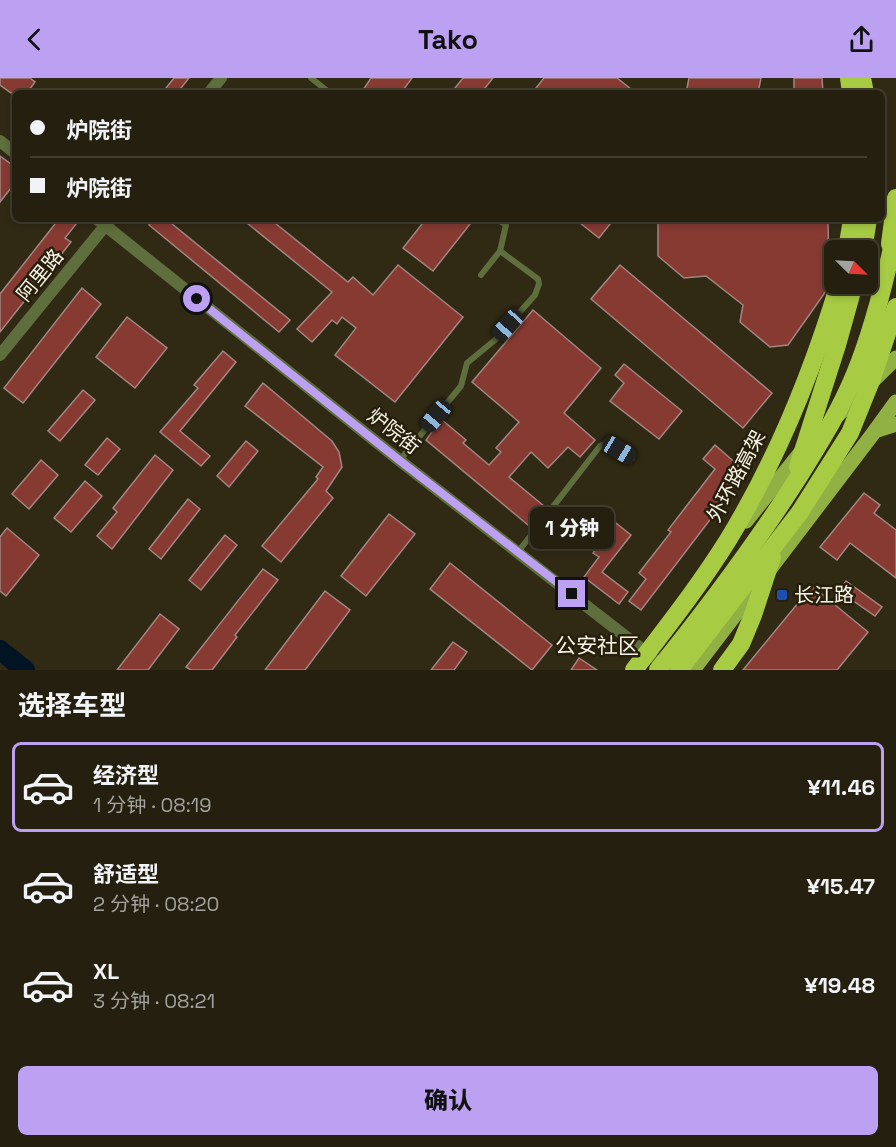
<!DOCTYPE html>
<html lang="zh">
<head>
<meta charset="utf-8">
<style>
	:root { --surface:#241f0f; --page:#302c1d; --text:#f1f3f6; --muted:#a3a29e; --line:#413d2f; --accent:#bca0f2 }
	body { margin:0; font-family:"Space Grotesk","Noto Sans SC",sans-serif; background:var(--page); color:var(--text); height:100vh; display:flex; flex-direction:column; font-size:22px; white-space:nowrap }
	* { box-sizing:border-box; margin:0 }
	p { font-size:20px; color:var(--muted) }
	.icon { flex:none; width:33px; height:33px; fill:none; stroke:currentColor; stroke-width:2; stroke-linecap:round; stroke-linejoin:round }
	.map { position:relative; height:592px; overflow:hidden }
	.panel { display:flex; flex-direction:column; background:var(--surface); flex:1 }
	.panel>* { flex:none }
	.banner { position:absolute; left:12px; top:12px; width:873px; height:132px; border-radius:9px; box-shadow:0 3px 9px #0003,0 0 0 2px var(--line); display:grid; align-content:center; height:132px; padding:0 18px; background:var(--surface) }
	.needle { width:39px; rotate:114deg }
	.controls { position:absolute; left:824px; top:162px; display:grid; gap:12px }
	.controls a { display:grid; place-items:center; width:54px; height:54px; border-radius:9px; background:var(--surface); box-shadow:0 3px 9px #0003,0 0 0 2px var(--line); font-size:30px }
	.end { position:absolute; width:27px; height:27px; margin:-14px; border:8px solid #bca0f2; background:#111; box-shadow:0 0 0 3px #111 }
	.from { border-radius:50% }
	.bubble { position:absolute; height:42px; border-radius:9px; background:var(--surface); box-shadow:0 3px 9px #0003,0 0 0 2px var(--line); font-size:20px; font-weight:800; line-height:42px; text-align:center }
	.car { position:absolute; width:18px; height:36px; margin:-18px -9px; border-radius:8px; box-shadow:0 0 4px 2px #0007; background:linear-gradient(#222 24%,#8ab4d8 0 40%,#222 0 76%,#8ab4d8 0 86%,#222 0) }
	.banner b { display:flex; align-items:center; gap:21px; height:57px; font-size:22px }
	.banner b+b { border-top:2px solid var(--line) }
	.banner i { width:15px; height:15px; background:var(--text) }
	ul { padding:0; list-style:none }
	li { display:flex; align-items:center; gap:18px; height:90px; margin:0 12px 9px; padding:0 6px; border:3px solid transparent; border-radius:9px }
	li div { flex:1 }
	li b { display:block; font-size:22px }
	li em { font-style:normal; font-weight:800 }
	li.active { border-color:var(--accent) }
	li>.icon { width:54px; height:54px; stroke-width:1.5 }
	h2 { padding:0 18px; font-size:27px; line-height:72px }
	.cta { display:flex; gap:12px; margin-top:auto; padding:12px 18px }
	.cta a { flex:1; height:69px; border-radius:9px; background:var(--accent); color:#111; font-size:24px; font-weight:800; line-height:69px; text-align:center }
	header { display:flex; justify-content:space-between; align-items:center; height:78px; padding:0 18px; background:var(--accent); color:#111; font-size:27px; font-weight:800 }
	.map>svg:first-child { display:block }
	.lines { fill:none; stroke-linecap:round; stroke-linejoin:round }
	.river { stroke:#011424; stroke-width:20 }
	.building { fill:#863a32; stroke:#a28682; stroke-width:1.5 }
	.lane { stroke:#5e6e3c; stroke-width:6 }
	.street { stroke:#5e6e3c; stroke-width:12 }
	.primary { stroke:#92b144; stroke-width:15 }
	.highway { stroke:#a7cc44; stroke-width:18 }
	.highway-bridge { stroke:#a7cc44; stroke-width:18 }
	.route { stroke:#bca0f2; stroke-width:8 }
	.transit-dot { fill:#1a4fb4; stroke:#261f0b; stroke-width:2 }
	.labels { text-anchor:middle; stroke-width:5; stroke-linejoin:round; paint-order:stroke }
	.street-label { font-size:20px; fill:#f8f4e7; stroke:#261f0b }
	.poi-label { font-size:20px; fill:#f8f4e7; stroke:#261f0b; text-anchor:start }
	.neighbourhood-label { font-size:21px; fill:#f8f4e7; stroke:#261f0b }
</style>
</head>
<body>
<header><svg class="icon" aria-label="back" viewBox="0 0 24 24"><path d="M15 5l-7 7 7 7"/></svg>Tako<svg class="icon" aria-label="share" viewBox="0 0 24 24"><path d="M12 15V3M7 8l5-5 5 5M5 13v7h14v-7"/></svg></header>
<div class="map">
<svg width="896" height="592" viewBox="0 0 896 592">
	<rect width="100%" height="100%" fill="#302914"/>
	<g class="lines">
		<path class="river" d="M0,572L25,592"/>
	</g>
	<g class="building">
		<path d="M0,0H30L35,4L27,15H11L0,7Z"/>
		<path d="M174,0H189L177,15H162Z"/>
		<path d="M371,0H412L401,15H361Z"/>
		<path d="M463,0H493L481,15H451Z"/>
		<path d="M544,0H617L636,15H532Z"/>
		<path d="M689,0H761L758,15H686Z"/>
		<path d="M794,0H822L823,15H794Z"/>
		<path d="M0,78L15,89V105L0,124Z"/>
		<path d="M49,141H80L65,160L71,164L0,254V216L55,146Z"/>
		<path d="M154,141H166L290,242L279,254L149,147Z"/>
		<path d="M242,141H270L348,204L353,199L373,217L398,187L463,239L395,324L335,277L356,250L342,239L337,246L332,242L312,264L297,251L332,214Z"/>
		<path d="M426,141H474L433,193L403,170Z"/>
		<path d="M575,141H614L599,160Z"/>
		<path d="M662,141H828L829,201L824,216L788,267L770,269L740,244L743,227L706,198L684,200L658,178V146Z"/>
		<path d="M620,187L772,315L743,350L591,221Z"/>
		<path d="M82,210L101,226L23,325L4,310Z"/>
		<path d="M533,232L601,290L564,335L595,362L580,379L568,369L548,390L531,374L509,399L544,428L528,447L426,362L441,341L466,362L463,365L489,387L501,374L496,370L519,344L472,304Z"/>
		<path d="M127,239L167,270L135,310L96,279Z"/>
		<path d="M223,273L236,284L180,353L210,378L201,388L160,354L198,310L194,307Z"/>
		<path d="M624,286L682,333L659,361L610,323L624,305L615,297Z"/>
		<path d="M263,305L332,363L339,374L342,389L326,413L333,420L281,484L262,468L318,401L316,399L323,389L245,328Z"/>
		<path d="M83,312L95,322L60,363L48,353Z"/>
		<path d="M107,360L120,371L98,397L85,387Z"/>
		<path d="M246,363L258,373L229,409L217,398Z"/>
		<path d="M715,367L739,388L727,402L735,409L641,532L629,523L646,501L639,495L671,454L668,452L715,391L703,381Z"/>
		<path d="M155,377L173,392L112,471L97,458L117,434L113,430Z"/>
		<path d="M41,382L58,397L29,431L12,416Z"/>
		<path d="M85,403L102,418L71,454L54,440Z"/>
		<path d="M864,415L880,427L874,435L896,452V500L850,465L837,482L820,469Z"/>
		<path d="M188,421L200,431L161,481L149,471Z"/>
		<path d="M389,436L415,456L366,518L341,498Z"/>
		<path d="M616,445L631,457L602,494L628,514L619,526L584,499L599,479L593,475Z"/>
		<path d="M7,450L39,477L6,518L0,513V459Z"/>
		<path d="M225,457L237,467L201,512L189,502Z"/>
		<path d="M450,485L552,567L532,592L430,511Z"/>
		<path d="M263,491L278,502L235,557L237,559L212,592H191L186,589Z"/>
		<path d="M846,503L882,529L875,538L839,513Z"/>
		<path d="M812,508L868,554L837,592H743Z"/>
		<path d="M325,513L350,532L305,592H265Z"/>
		<path d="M160,536L179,551L148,592H117Z"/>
		<path d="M453,564L467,574L454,592H431Z"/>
		<path d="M579,580L597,592H571Z"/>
	</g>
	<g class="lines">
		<g class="lane">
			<path d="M311,0L330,15"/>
			<path d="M497,141L506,147L500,173"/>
			<path d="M400,382L461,308L467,285L495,262L535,217L539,206L538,201L500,173L481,197"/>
			<path d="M518,474L600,368L607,365L632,380"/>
		</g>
		<g class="street">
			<path d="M209,15L221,0"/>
			<path d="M0,63L15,75"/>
			<path d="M97,141L399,382L652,579"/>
			<path d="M0,277L109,143"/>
		</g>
		<g class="primary">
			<path d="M838,337L896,280"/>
			<path d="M875,353L896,324"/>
			<path d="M746,443L802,373"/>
			<path d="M693,592L875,353L896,346"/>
		</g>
		<g class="highway">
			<path d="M849,0L851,15"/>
			<path d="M862,0L865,15"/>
			<path d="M890,166L896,120"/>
			<path d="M847,172L852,141"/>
			<path d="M863,172L868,141"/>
		</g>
		<g class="highway-bridge">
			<path d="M798,389L837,267L854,206"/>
			<path d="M634,592C666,550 700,507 728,462C777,382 812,295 839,206"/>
			<path d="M658,592C708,530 755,467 798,400C819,366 840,333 855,296C874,249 886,200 896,151"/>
			<path d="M679,592L800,434L850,355L871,303L896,229"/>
			<path d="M722,592L741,566L753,537L772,479"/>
		</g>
	</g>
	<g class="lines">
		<path class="route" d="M197,221L399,382L572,516"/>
	</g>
	<rect class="transit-dot" x="776" y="511" width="12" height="12" rx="3"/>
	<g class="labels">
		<g class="street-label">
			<text transform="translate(40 197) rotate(-51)" y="7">阿里路</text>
			<text transform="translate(394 353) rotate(38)" y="7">炉院街</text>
			<text transform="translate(736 398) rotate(-62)" y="7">外环路高架</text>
		</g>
		<g class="poi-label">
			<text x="794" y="524">长江路</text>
		</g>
		<g class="neighbourhood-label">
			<text x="597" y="575">公安社区</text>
		</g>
	</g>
</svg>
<div class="controls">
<a><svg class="needle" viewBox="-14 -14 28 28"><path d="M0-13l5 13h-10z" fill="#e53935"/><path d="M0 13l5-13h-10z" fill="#a3a29e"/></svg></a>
</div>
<i class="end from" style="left:197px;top:221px"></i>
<i class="end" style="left:572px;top:516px"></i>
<div class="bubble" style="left:530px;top:429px;width:84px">1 分钟</div>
<i class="car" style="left:508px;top:247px;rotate:222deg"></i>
<i class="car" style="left:436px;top:338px;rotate:220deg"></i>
<i class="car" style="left:619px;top:372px;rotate:121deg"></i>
<div class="banner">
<b><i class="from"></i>炉院街</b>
<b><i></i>炉院街</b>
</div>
</div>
<section class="panel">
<h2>选择车型</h2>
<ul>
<li class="active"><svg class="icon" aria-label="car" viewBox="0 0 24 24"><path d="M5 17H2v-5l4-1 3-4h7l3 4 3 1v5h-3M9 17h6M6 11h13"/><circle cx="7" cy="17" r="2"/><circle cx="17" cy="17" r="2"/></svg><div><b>经济型</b><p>1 分钟 · 08:19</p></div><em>¥11.46</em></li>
<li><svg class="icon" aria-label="car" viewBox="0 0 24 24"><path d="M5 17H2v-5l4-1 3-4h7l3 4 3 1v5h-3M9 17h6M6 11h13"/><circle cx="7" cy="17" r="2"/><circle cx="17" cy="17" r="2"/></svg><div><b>舒适型</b><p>2 分钟 · 08:20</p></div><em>¥15.47</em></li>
<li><svg class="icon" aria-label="car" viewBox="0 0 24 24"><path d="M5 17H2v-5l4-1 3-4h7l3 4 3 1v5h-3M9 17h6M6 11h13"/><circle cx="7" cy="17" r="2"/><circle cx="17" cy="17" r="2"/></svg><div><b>XL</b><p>3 分钟 · 08:21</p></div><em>¥19.48</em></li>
</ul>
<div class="cta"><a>确认</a></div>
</section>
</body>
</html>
